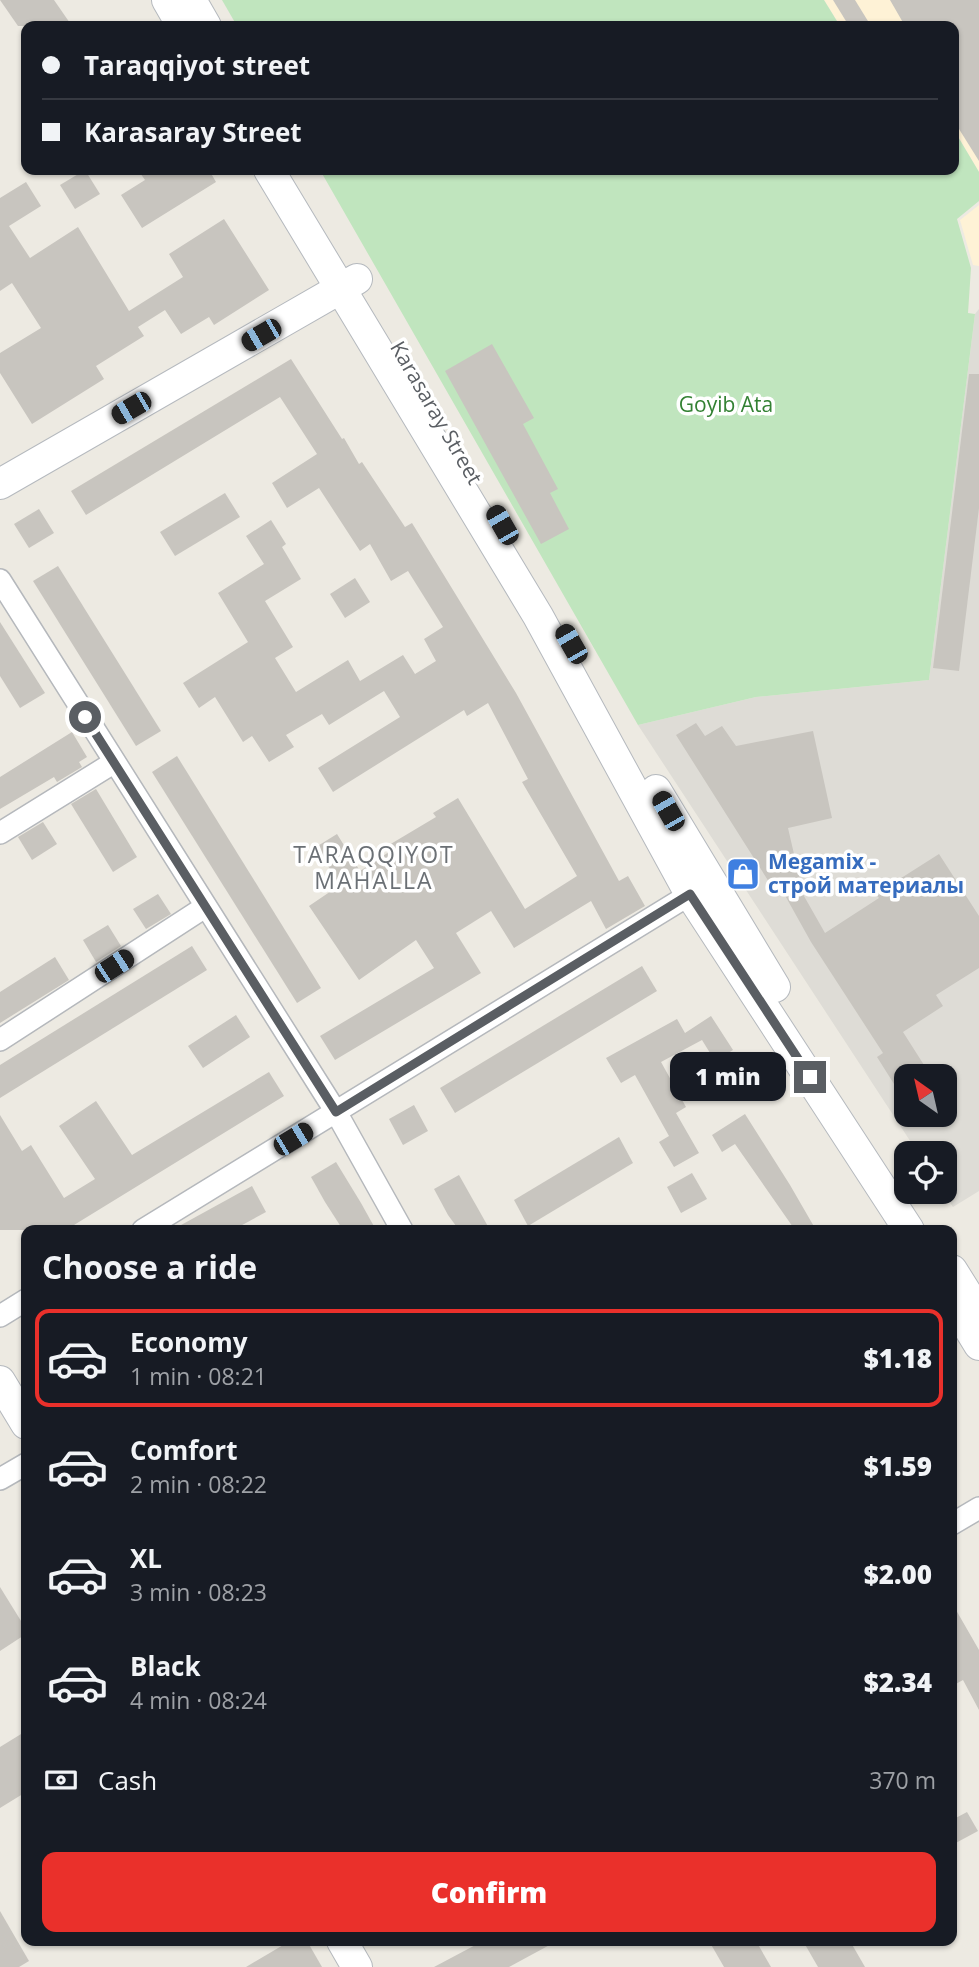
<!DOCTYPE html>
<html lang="en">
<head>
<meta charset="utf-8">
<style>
	:root { --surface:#171b24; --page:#20242c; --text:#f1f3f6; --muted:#9ea1a6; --line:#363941; --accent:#ea302b }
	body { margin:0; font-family:"Open Sans",sans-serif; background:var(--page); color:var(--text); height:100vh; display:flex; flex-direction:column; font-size:26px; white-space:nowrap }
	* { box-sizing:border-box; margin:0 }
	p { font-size:23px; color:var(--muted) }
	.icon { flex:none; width:38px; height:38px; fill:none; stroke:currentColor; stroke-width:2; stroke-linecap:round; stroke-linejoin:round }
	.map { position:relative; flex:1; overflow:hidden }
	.details { position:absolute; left:21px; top:1225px; width:936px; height:721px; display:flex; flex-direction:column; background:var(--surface); border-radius:14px; box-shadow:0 2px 5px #0004 }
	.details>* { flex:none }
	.hud { position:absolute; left:21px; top:21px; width:938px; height:154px; border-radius:14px; box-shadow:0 2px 5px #0004; display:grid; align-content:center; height:154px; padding:0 21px; background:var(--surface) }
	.needle { width:46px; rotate:326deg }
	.controls { position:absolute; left:894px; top:1064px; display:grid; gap:14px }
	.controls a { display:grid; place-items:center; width:63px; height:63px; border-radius:14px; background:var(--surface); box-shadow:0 2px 5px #0004; font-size:35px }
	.end { position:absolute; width:32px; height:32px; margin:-16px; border:9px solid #5a5e63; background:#fff; box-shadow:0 0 0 4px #fff }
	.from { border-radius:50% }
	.bubble { position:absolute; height:49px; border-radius:14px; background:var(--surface); box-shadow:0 2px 5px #0004; font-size:23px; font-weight:800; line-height:49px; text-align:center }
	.car { position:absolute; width:21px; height:42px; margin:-21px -10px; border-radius:9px; box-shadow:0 0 5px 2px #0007; background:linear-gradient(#222 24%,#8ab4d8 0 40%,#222 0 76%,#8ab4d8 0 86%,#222 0) }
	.hud b { display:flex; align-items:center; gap:24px; height:66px; font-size:26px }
	.hud b+b { border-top:2px solid var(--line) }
	.hud i { width:18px; height:18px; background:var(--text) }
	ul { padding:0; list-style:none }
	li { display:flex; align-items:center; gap:21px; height:98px; margin:0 14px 10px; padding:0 7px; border:4px solid transparent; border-radius:14px }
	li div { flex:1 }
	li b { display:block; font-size:26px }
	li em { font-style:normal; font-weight:800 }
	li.on { border-color:var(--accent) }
	li>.icon { width:63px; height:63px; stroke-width:1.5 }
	h2 { padding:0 21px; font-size:32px; line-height:84px }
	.pay { display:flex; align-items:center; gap:18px; height:77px; padding:0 21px; font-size:26px }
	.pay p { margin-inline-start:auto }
	.button { display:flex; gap:14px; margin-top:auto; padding:14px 21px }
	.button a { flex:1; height:80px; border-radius:14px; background:var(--accent); color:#fff; font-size:28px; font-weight:800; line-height:80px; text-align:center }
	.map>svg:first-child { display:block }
	.commercial { fill:#fef2d6 }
	.industrial { fill:#dedcd6; fill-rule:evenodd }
	.green { fill:#c0e5be }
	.building { fill:#c8c5bf }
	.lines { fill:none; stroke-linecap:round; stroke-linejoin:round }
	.street-casing { stroke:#b5b8bc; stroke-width:24 }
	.secondary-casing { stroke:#b5b9be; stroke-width:32 }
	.street { stroke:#fff; stroke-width:21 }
	.secondary { stroke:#fff; stroke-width:30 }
	.route { stroke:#5a5e63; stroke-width:9 }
	.labels { text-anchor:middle; stroke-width:7; stroke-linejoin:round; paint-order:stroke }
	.park-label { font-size:21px; fill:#338133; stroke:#fff }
	.street-label { font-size:21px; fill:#5a5e63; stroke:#fff }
	.shop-label { font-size:21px; font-weight:bold; fill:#366cbe; stroke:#fff; text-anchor:start }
	.neighbourhood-label { font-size:23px; letter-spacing:2px; fill:#6b7075; stroke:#fff }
</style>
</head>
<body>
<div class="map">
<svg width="979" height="1967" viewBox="0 0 979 1967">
	<rect width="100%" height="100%" fill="#edeae2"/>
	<g class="commercial">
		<path d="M824,0H979V172L957,135L954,137V26H840Z"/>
		<path d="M979,205V266L973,265L960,220Z"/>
	</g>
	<path class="industrial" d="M979,309V1191L953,1207L943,1192L945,1153H918L638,725L756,697L929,680L975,314ZM906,1076H945V1115H906Z"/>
	<g class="green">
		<path d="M222,0H824L840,26H237Z"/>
		<path d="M957,135L979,172V201L957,219L971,268L968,313L975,314L929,680L756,697L638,725L320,170H954V137Z"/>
	</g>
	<g class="building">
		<path d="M0,0H54L72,26H18Z"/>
		<path d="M833,0H855L871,26H849Z"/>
		<path d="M890,0H979V161L954,121V26H905Z"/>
		<path d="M85,170L100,194L75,209L60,185Z"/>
		<path d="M138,170H209L216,182L142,228L121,195L145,180Z"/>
		<path d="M26,182L41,206L9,226L30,258L78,227L129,311L183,277L169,254L224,219L269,290L214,325L209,317L181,334L165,310L138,327L144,336L96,366L104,379L32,424L0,373V353L41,328L12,283L0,291V198Z"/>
		<path d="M492,344L534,418L523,424L558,489L550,493L569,529L541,544L445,371Z"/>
		<path d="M291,359L342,439L344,438L359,464L362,462L405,527L412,523L516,693L619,881L628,876L645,906L606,929L591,901L514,948L491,911L456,933L481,973L335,1060L320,1036L434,968L416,940L359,980L309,906L340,885L316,847L337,834L360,871L392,850L389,845L436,817L433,813L458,798L525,909L577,876L522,782L528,779L488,703L467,716L464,710L333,792L318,768L400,717L384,691L329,725L322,714L286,735L294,747L269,762L252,736L243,742L215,697L199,708L183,683L248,642L218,593L264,564L246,536L271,520L286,544L282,547L301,579L265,601L293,647L275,658L296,692L348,660L360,681L403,655L415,674L436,661L424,639L443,627L408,571L391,581L370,544L360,551L319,488L287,508L272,483L317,454L280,397L86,515L71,491Z"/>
		<path d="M969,374H979V508L959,671L933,668Z"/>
		<path d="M225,493L240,517L175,556L160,532Z"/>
		<path d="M39,509L54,533L29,548L14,524Z"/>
		<path d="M58,566L161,731L136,746L33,581Z"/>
		<path d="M355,578L370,602L345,618L330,594Z"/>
		<path d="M0,622L45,693L20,708L0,676Z"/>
		<path d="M696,723L705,736L722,726L736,746L813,731L832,818L788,828L800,880L796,882L825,933L879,898L876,894L939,854L979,916V968L936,995L943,1006L903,1032L931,1076H906V1103L877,1057L883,1053L811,942L782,890L776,893L676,735Z"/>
		<path d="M72,732L87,757L79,762L82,767L57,782L54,777L0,809V777Z"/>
		<path d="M177,756L321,988L297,1003L152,772Z"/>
		<path d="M96,789L137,857L113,872L71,804Z"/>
		<path d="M43,822L57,844L32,860L18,837Z"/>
		<path d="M158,894L171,914L146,929L133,909Z"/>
		<path d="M108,925L121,946L96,962L83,940Z"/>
		<path d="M192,946L207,970L0,1098V1065Z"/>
		<path d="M55,957L69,980L0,1023V992Z"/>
		<path d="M642,966L657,991L455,1113L440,1088Z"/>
		<path d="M236,1015L250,1037L203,1068L188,1046Z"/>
		<path d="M711,1016L733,1050L715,1061L702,1040L661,1062L686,1107L676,1113L699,1153L674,1167L659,1142L669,1136L635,1075L621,1083L606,1058L677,1019L685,1033Z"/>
		<path d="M269,1072L284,1096L74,1225L77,1230H0V1115L22,1151L31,1145L64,1198L95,1179L59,1126L96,1101L132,1155Z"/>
		<path d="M414,1105L428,1131L403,1145L389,1119Z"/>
		<path d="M745,1114L790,1185L816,1230H795L735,1144L722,1152L712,1135Z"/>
		<path d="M619,1137L633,1163L528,1226L514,1200Z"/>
		<path d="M336,1162L361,1203L376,1230H343L325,1202L311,1177Z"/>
		<path d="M692,1173L707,1199L681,1213L667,1187Z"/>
		<path d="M459,1175L490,1230H459L448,1215L434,1189Z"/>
		<path d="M252,1186L266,1212L233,1230H172Z"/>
		<path d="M0,1587L26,1629V1634L0,1651Z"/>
		<path d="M952,1603L979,1650V1710L963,1680L952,1686Z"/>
		<path d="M26,1731V1792L0,1808V1747Z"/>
		<path d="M967,1812L978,1831L952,1845V1820Z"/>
		<path d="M0,1911L29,1961L19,1967H0Z"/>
		<path d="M290,1941H307L322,1967H246Z"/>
		<path d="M483,1941H557L509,1967H434Z"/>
		<path d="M709,1941H756L771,1967H724Z"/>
		<path d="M803,1941H850L865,1967H818Z"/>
	</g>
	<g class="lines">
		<defs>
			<g id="street">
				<path d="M0,580L336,1112L402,1230"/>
				<path d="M0,833L113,763"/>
				<path d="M0,1040L205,907"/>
				<path d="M143,1230L702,887"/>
				<path d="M0,1316L26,1300"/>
				<path d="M0,1479L26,1464"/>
				<path d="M952,1524L979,1508"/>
			</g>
			<g id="secondary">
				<path d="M167,0L182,26"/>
				<path d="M191,0L206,26"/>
				<path d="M269,170L538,616L690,894L909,1230"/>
				<path d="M0,484L357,279"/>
				<path d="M656,790L775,987"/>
				<path d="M952,1270L979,1313"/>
				<path d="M952,1301L979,1345"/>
				<path d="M0,1381L26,1424"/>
				<path d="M342,1941L357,1967"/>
			</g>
		</defs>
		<use href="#street" class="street-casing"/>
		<use href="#secondary" class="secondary-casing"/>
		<use href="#street" class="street"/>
		<use href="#secondary" class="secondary"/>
	</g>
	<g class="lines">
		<path class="route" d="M85,717L336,1112L690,894L810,1077"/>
	</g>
	<defs>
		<symbol id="shop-square" viewBox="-11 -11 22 22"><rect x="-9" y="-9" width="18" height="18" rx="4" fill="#3f7fe0" stroke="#fff"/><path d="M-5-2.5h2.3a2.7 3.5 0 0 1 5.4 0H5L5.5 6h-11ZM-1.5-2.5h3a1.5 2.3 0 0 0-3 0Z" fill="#fff"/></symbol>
	</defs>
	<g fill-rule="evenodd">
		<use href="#shop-square" x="724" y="855" width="38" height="38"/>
	</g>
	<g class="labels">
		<g class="park-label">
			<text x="726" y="412">Goyib Ata</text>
		</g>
		<g class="street-label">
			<text transform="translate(436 413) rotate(60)" y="7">Karasaray Street</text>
		</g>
		<g class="shop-label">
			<text x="768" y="869">Megamix -<tspan x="768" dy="24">строй материалы</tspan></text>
		</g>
		<g class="neighbourhood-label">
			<text x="374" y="863">TARAQQIYOT<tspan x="374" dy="26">MAHALLA</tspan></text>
		</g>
	</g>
</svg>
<div class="controls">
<a><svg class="needle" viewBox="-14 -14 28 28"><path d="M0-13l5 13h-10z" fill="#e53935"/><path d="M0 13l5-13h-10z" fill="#9ea1a6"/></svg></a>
<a><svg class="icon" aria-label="locate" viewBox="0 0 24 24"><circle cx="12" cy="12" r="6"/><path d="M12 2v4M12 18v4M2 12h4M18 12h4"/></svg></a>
</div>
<i class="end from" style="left:85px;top:717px"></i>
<i class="end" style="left:810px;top:1077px"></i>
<div class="bubble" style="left:670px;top:1052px;width:116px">1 min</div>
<i class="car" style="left:261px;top:335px;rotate:240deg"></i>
<i class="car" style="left:131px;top:408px;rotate:240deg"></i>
<i class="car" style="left:502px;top:525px;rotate:330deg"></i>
<i class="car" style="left:571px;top:644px;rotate:330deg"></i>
<i class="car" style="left:668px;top:811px;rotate:330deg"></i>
<i class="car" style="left:114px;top:966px;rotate:57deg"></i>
<i class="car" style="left:293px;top:1139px;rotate:59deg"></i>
<div class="hud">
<b><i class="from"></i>Taraqqiyot street</b>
<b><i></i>Karasaray Street</b>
</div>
<section class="details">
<h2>Choose a ride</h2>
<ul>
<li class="on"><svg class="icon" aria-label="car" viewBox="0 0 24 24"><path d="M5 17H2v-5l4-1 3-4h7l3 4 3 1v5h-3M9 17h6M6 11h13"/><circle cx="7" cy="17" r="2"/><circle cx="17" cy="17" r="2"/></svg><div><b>Economy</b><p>1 min · 08:21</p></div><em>$1.18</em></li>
<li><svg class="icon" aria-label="car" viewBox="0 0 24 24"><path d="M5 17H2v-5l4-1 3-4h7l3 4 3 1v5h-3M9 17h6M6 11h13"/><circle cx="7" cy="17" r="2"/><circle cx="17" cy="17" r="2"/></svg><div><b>Comfort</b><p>2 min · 08:22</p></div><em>$1.59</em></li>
<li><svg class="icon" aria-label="car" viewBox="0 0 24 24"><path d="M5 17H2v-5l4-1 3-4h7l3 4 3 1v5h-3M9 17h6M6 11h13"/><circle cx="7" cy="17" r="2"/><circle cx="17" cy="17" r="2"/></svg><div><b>XL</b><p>3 min · 08:23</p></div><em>$2.00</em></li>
<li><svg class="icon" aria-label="car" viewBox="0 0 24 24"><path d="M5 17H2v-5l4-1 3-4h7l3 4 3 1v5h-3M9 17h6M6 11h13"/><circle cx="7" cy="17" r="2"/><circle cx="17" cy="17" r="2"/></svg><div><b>Black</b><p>4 min · 08:24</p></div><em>$2.34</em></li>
</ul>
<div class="pay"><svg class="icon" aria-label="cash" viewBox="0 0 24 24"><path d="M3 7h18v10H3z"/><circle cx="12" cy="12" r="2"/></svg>Cash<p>370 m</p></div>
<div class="button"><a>Confirm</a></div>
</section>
</div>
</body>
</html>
